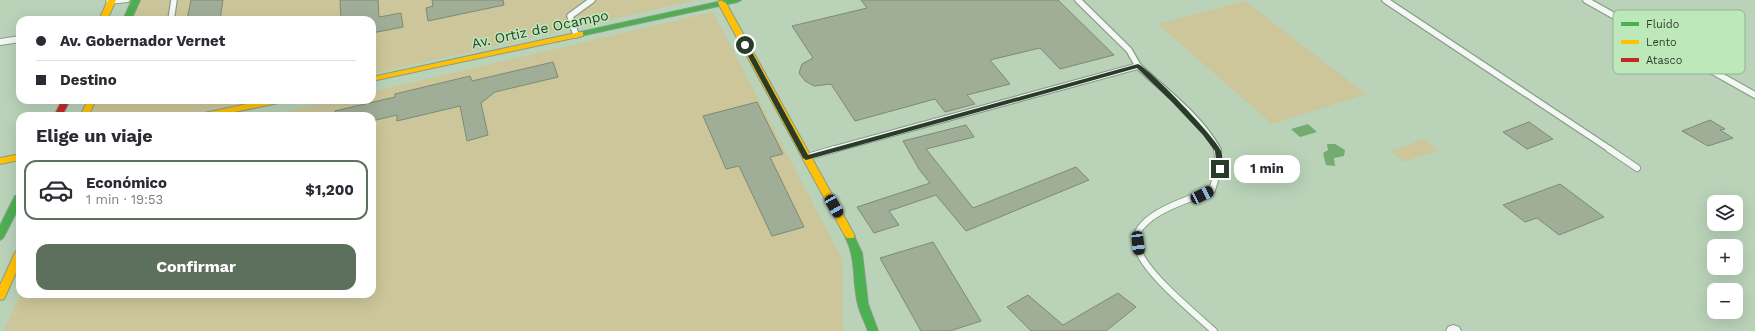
<!DOCTYPE html>
<html lang="es">
<head>
<meta charset="utf-8">
<style>
	:root { --surface:#fff; --page:#f7f7f7; --text:#2b2b33; --muted:#7c7c81; --line:#e1e1e2; --accent:#5c705b }
	body { margin:0; font-family:"Work Sans",sans-serif; background:var(--page); color:var(--text); height:100vh; display:flex; flex-direction:column; font-size:15px; white-space:nowrap }
	* { box-sizing:border-box; margin:0 }
	p { font-size:13px; color:var(--muted) }
	.icon { flex:none; width:22px; height:22px; fill:none; stroke:currentColor; stroke-width:2; stroke-linecap:round; stroke-linejoin:round }
	.map { position:relative; flex:1; overflow:hidden }
	.side { position:absolute; left:16px; top:112px; width:360px; height:186px; display:flex; flex-direction:column; background:var(--surface); border-radius:12px; box-shadow:0 4px 16px #0002 }
	.side>* { flex:none }
	.banner { position:absolute; left:16px; top:16px; width:360px; height:88px; border-radius:12px; box-shadow:0 4px 16px #0002; display:grid; align-content:center; height:88px; padding:0 20px; background:var(--surface) }
	.tools { position:absolute; left:1707px; top:195px; display:grid; gap:8px }
	.tools a { display:grid; place-items:center; width:36px; height:36px; border-radius:8px; background:var(--surface); box-shadow:0 4px 16px #0002; font-size:20px }
	.end { position:absolute; width:18px; height:18px; margin:-9px; border:5px solid #2a3c29; background:#fff; box-shadow:0 0 0 2px #fff }
	.from { border-radius:50% }
	.bubble { position:absolute; height:28px; border-radius:12px; background:var(--surface); box-shadow:0 4px 16px #0002; font-size:13px; font-weight:700; line-height:28px; text-align:center }
	.car { position:absolute; width:12px; height:24px; margin:-12px -6px; border-radius:5px; box-shadow:0 0 3px 1px #0007; background:linear-gradient(#222 24%,#8ab4d8 0 40%,#222 0 76%,#8ab4d8 0 86%,#222 0) }
	.banner b { display:flex; align-items:center; gap:14px; height:38px; font-size:15px }
	.banner b+b { border-top:1px solid var(--line) }
	.banner i { width:10px; height:10px; background:var(--text) }
	ul { padding:0; list-style:none }
	li { display:flex; align-items:center; gap:12px; height:60px; margin:0 8px 6px; padding:0 12px; border:2px solid transparent; border-radius:12px }
	li div { flex:1 }
	li b { display:block; font-size:15px }
	li em { font-style:normal; font-weight:700 }
	li.current { border-color:var(--accent) }
	li>.icon { width:36px; height:36px; stroke-width:1.5 }
	h2 { padding:0 20px; font-size:18px; line-height:48px }
	.cta { display:flex; gap:8px; margin-top:auto; padding:8px 20px }
	.cta a { flex:1; height:46px; border-radius:12px; background:var(--accent); color:#fff; font-size:16px; font-weight:700; line-height:46px; text-align:center }
	.map>svg:first-child { display:block }
	.green { fill:#ccc69a }
	.water { fill:#73ab71 }
	.building { fill:#a0ae98; stroke:#7c8b75 }
	.lines { fill:none; stroke-linecap:round; stroke-linejoin:round }
	.lane-far1-casing { stroke:#8a9d89; stroke-width:8 }
	.lane-casing { stroke:#8a9d89; stroke-width:8 }
	.street-casing { stroke:#8a9d89; stroke-width:2 }
	.fast-casing { stroke:#8a9d89; stroke-width:2 }
	.slow-casing { stroke:#8a9d89; stroke-width:2 }
	.jam-casing { stroke:#8a9d89; stroke-width:2 }
	.lane-far1 { stroke:#f4f8f4; stroke-width:5.5 }
	.lane { stroke:#f4f8f4; stroke-width:6 }
	.street { fill:#f4f8f4; fill-rule:evenodd }
	.fast { fill:#4caf50; fill-rule:evenodd }
	.slow { fill:#ffc107; fill-rule:evenodd }
	.jam { fill:#c62828; fill-rule:evenodd }
	.route { fill:#2a3c29 }
	.labels { text-anchor:middle; stroke-width:3; stroke-linejoin:round; paint-order:stroke }
	.street-label { font-size:14px; fill:#2a3c29; stroke:#bde9ba }
	.key { fill:#bde9ba; stroke:#91b58e; stroke-width:1 }
	.key-label { font-size:11px; fill:#2a3c29 }
</style>
</head>
<body>
<div class="map">
<svg width="1755" height="331" viewBox="0 0 1755 331">
	<rect width="100%" height="100%" fill="#b9d2b8"/>
	<g class="green">
		<path d="M140,0H697L372,74V20H131Z"/>
		<path d="M1245,1L1366,94L1272,124L1158,24Z"/>
		<path d="M713,12L842,259L843,331H4L20,294H372V116H268L337,100H372V92Z"/>
		<path d="M96,100H256L185,116H89Z"/>
		<path d="M1424,139L1438,150L1404,162L1391,151Z"/>
	</g>
	<g class="water">
		<path d="M1308,124L1317,132L1300,137L1291,129Z"/>
		<path d="M1327,144H1335L1345,150L1344,156L1334,158L1335,166L1326,165L1323,153L1328,150Z"/>
	</g>
	<g class="building">
		<path d="M191,0H223L220,20H187Z"/>
		<path d="M340,0H378L379,17L401,13L403,27L372,33V20H341Z"/>
		<path d="M432,0H503L504,5L428,21L426,8L433,6Z"/>
		<path d="M861,0H1058L1114,55L1060,69L1040,48L990,60L1010,84L967,95L975,104L945,112L935,99L855,121L831,84L814,86L805,81L799,73L802,64L813,58L792,26L867,8Z"/>
		<path d="M553,62L558,77L495,92L481,103L488,135L467,141L460,106L397,121V115L372,121V116H336L335,111L395,97V94L470,76L472,81Z"/>
		<path d="M757,102L783,154L770,157L804,227L772,236L739,166L726,169L703,116Z"/>
		<path d="M1710,120L1725,129L1720,130L1733,138L1708,146L1682,131Z"/>
		<path d="M1529,122L1553,139L1527,149L1503,132Z"/>
		<path d="M966,125L974,137L926,149L973,208L1076,167L1089,180L966,231L936,195L889,211L899,225L874,233L857,207L930,183L919,169L903,141Z"/>
		<path d="M1560,184L1604,217L1559,235L1537,218L1525,222L1503,205Z"/>
		<path d="M933,242L981,321L950,331H921L880,258Z"/>
		<path d="M1118,293L1136,307L1106,331H1031L1007,307L1028,295L1063,325Z"/>
	</g>
	<g class="lines">
		<defs>
			<g id="lane-far1">
				<path d="M1078,0L1129,50L1138,66"/>
				<path d="M1385,0L1611,150"/>
				<path d="M1586,0L1755,95"/>
				<path d="M171,20L174,0"/>
				<path d="M576,35L570,16L592,0"/>
				<path d="M831,150L1138,66C1164,90 1201,118 1218,150"/>
			</g>
			<g id="lane">
				<path d="M1609,149L1637,168"/>
				<path d="M807,157L835,149"/>
				<path d="M1214,331C1194,313 1149,276 1139,252C1135,243 1136,232 1142,226C1157,208 1191,199 1212,190L1219,167L1217,149"/>
			</g>
			<g id="street">
				<path d="M107,0H130L128,2L108,4L106,2Z"/>
				<path d="M20,36V42L0,45V39Z"/>
				<path d="M1453,325L1459,327L1461,331H1446L1448,327Z"/>
			</g>
			<g id="fast">
				<path d="M132,0H140L131,20H123Z"/>
				<path d="M727,0H741L737,2L580,36L576,34L580,32Z"/>
				<path d="M20,193V205L3,238L0,240V226L15,196Z"/>
				<path d="M850,232L853,234L862,253L868,304L878,331H868C865,322 860,313 858,304C852,280 857,259 845,236L847,234Z"/>
			</g>
			<g id="slow">
				<path d="M108,0H116L107,20H99Z"/>
				<path d="M719,1H722L726,3L855,236L853,238H847L845,236L718,3Z"/>
				<path d="M580,32H583V36L372,81V77Z"/>
				<path d="M88,100H96L88,116H80Z"/>
				<path d="M266,100H282L278,103L216,116H200L204,113Z"/>
				<path d="M20,154V160L0,164V158Z"/>
				<path d="M20,249V264L4,299L0,300V285L15,253L17,250Z"/>
			</g>
			<path id="jam" d="M62,100H70L62,116H54Z"/>
		</defs>
		<use href="#lane-far1" class="lane-far1-casing"/>
		<use href="#lane" class="lane-casing"/>
		<use href="#street" class="street-casing"/>
		<use href="#fast" class="fast-casing"/>
		<use href="#slow" class="slow-casing"/>
		<use href="#jam" class="jam-casing"/>
		<use href="#lane-far1" class="lane-far1"/>
		<use href="#lane" class="lane"/>
		<use href="#street" class="street"/>
		<use href="#fast" class="fast"/>
		<use href="#slow" class="slow"/>
		<use href="#jam" class="jam"/>
	</g>
	<path class="route" d="M743,44L748,45L808,155L1138,64C1150,69 1217,139 1221,151C1223,156 1222,164 1223,169L1220,171L1217,169L1215,151L1203,135L1172,102L1137,68L806,160L803,158L742,45Z"/>
	<g class="labels">
		<g class="street-label">
			<text transform="translate(540 29) rotate(-12)" y="5">Av. Ortiz de Ocampo</text>
		</g>
	</g>
	<rect x="1613" y="10" width="132" height="64" rx="6" class="key"/>
	<rect x="1621" y="22" width="18" height="4" fill="#4caf50"/>
	<rect x="1621" y="40" width="18" height="4" fill="#ffc107"/>
	<rect x="1621" y="58" width="18" height="4" fill="#c62828"/>
	<g class="key-label">
		<text x="1646" y="28">Fluido</text>
		<text x="1646" y="46">Lento</text>
		<text x="1646" y="64">Atasco</text>
	</g>
</svg>
<div class="tools">
<a><svg class="icon" aria-label="layers" viewBox="0 0 24 24"><path d="M12 4l9 5-9 5-9-5zM3 14l9 5 9-5"/></svg></a>
<a>+</a>
<a>−</a>
</div>
<i class="end from" style="left:745px;top:45px"></i>
<i class="end" style="left:1220px;top:169px"></i>
<div class="bubble" style="left:1234px;top:155px;width:66px">1 min</div>
<i class="car" style="left:1202px;top:195px;rotate:64deg"></i>
<i class="car" style="left:834px;top:206px;rotate:150deg"></i>
<i class="car" style="left:1138px;top:243px;rotate:173deg"></i>
<div class="banner">
<b><i class="from"></i>Av. Gobernador Vernet</b>
<b><i></i>Destino</b>
</div>
<section class="side">
<h2>Elige un viaje</h2>
<ul>
<li class="current"><svg class="icon" aria-label="car" viewBox="0 0 24 24"><path d="M5 17H2v-5l4-1 3-4h7l3 4 3 1v5h-3M9 17h6M6 11h13"/><circle cx="7" cy="17" r="2"/><circle cx="17" cy="17" r="2"/></svg><div><b>Económico</b><p>1 min · 19:53</p></div><em>$1,200</em></li>
</ul>
<div class="cta"><a>Confirmar</a></div>
</section>
</div>
</body>
</html>
